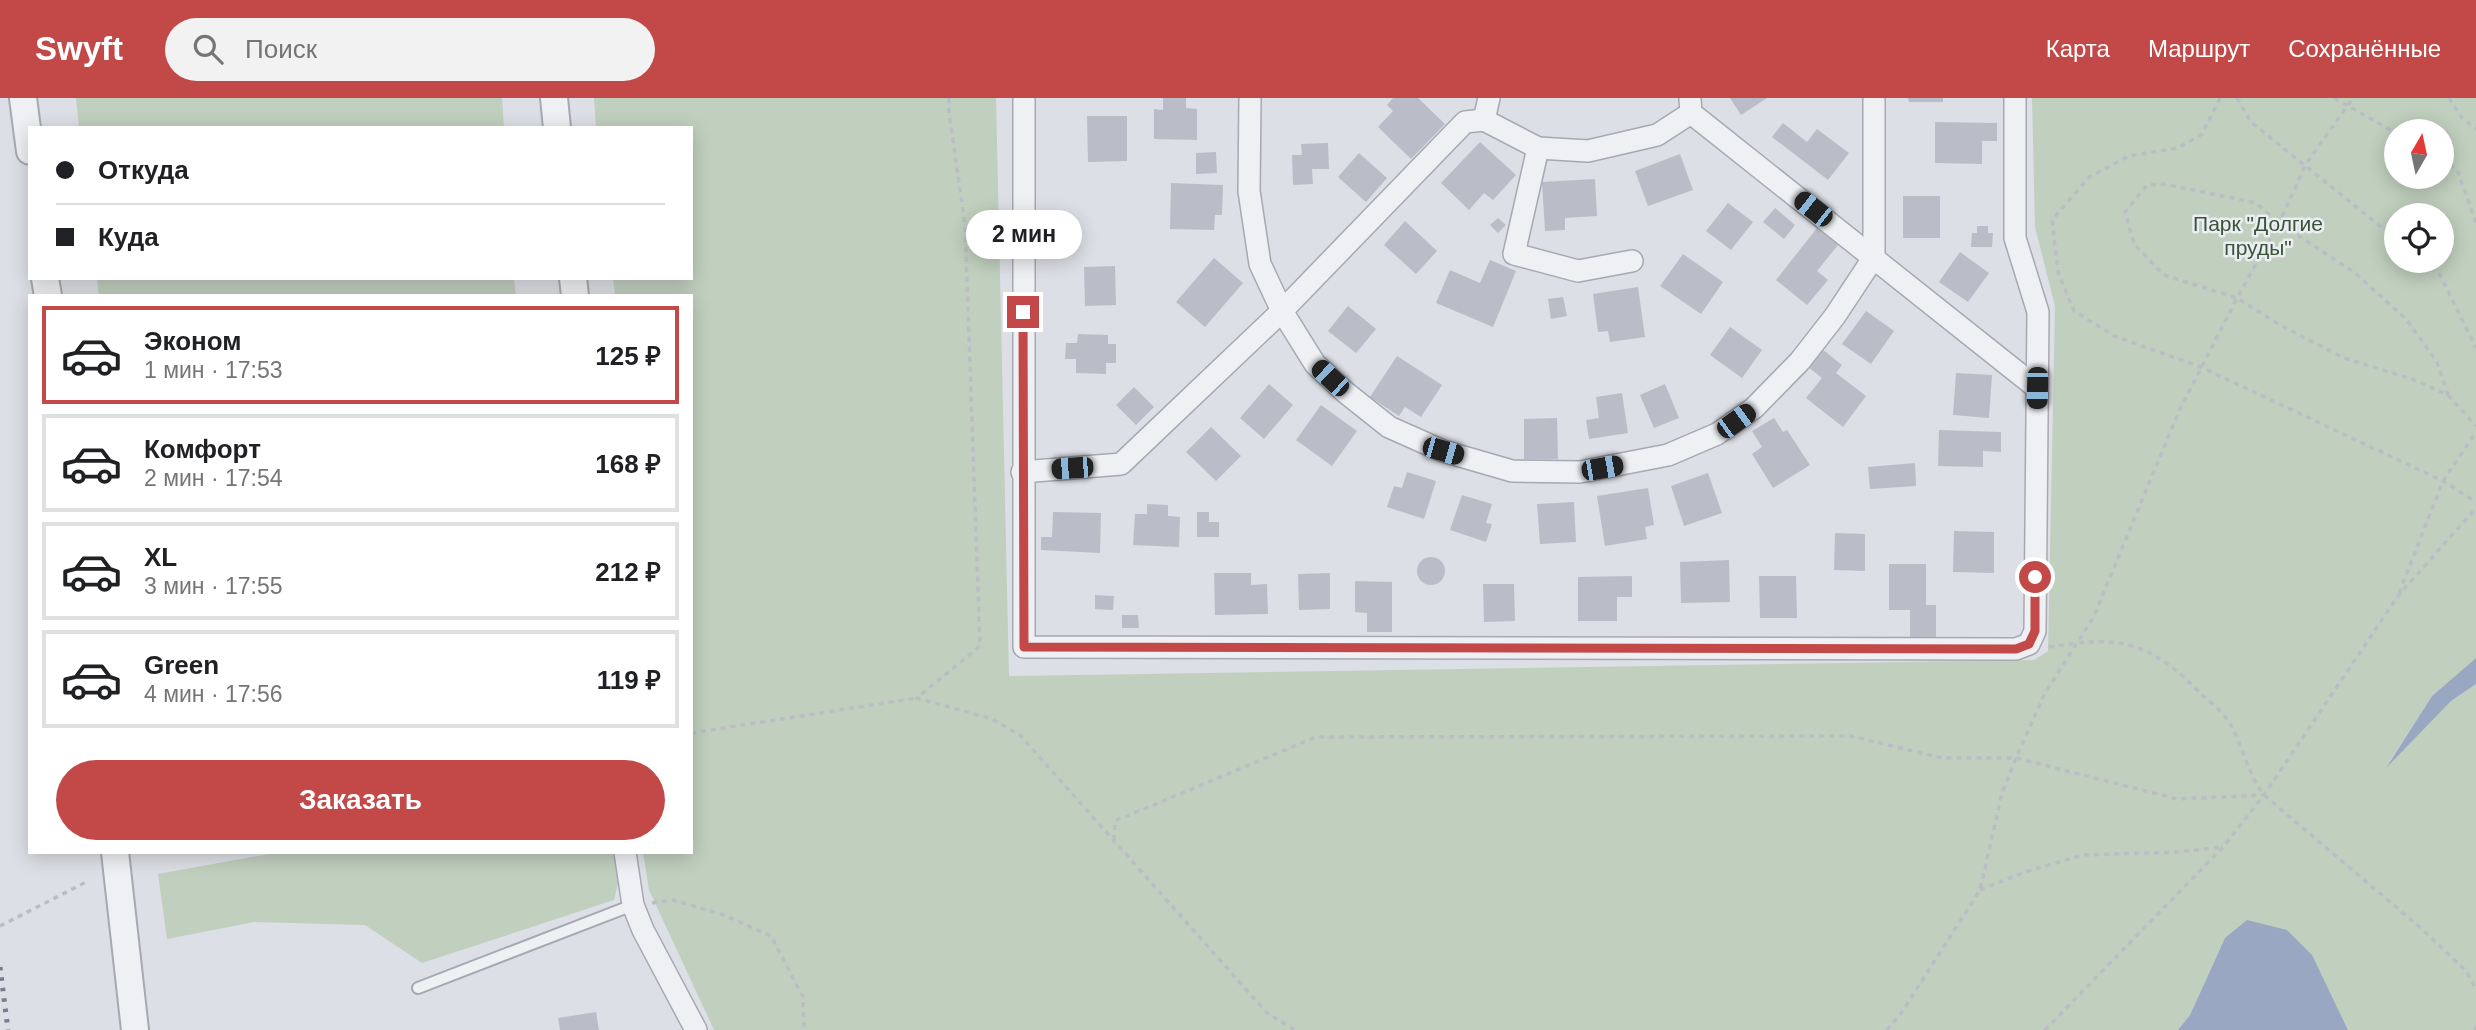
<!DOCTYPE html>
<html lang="ru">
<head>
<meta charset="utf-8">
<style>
	:root { --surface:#fff; --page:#f2f2f2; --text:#202124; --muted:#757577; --line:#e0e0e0; --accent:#c34949 }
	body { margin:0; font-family:Helvetica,sans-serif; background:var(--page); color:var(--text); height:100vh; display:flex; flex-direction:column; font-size:26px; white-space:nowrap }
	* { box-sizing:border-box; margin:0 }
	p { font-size:23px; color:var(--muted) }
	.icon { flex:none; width:38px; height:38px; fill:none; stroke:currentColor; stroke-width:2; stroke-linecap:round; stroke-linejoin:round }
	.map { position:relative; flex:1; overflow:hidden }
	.side { position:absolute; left:28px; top:196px; width:665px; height:560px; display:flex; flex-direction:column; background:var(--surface); border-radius:0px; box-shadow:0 4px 18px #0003 }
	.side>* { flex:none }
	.hud { position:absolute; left:28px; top:28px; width:665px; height:154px; border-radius:0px; box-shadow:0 4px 18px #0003; display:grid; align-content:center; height:154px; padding:0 28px; background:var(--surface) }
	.needle { width:46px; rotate:9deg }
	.tools { position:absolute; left:2384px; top:21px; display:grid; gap:14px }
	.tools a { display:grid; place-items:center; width:70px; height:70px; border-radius:50%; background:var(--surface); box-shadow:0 4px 18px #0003; font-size:35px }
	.end { position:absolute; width:32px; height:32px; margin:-16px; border:9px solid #c34949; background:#fff; box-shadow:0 0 0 4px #fff }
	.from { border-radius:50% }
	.bubble { position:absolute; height:49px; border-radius:24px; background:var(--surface); box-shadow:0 4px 18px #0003; font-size:23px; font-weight:700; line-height:49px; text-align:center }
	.car { position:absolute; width:21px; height:42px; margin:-21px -10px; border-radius:9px; box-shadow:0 0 5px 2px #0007; background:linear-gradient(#222 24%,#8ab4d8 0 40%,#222 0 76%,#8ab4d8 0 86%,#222 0) }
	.hud b { display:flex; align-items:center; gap:24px; height:66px; font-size:26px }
	.hud b+b { border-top:2px solid var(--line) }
	.hud i { width:18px; height:18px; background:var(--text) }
	ul { padding:12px 0 0; list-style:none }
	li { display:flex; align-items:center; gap:21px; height:98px; margin:0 14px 10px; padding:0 14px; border:4px solid var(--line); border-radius:0px }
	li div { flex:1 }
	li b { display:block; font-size:26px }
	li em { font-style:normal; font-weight:700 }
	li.active { border-color:var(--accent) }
	li>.icon { width:63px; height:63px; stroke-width:1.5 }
	.cta { display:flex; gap:14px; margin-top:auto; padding:14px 28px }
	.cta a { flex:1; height:80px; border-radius:42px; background:var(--accent); color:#fff; font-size:28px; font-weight:700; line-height:80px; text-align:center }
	header { display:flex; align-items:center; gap:42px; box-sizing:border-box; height:98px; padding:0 35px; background:var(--accent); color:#fff }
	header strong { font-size:33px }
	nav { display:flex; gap:38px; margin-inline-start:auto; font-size:24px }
	.search { width:490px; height:63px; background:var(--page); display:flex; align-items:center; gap:18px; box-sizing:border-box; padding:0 24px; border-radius:38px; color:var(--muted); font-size:26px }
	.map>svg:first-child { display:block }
	.green { fill:#c0cfbe; fill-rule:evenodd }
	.water { fill:#99a7c3 }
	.building { fill:#babdc8 }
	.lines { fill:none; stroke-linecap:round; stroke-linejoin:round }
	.service-casing { stroke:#a6a9b2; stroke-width:14 }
	.minor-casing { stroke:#a6a9b2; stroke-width:24 }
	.tertiary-casing { stroke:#a6a9b2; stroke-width:30 }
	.path { stroke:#bbbdc4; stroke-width:3.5; stroke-dasharray:5 5; stroke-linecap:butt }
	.service { stroke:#eff0f4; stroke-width:10 }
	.minor { stroke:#eff0f4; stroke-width:21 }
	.tertiary { stroke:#eff0f4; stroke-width:26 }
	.rail { stroke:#777c8e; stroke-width:5; stroke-dasharray:3.5 7; stroke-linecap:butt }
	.route { stroke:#c34949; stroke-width:9 }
	.labels { text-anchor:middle; stroke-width:5; stroke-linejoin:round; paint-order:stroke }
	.park-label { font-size:21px; fill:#375536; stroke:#ebedf3 }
</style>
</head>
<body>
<header>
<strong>Swyft</strong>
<div class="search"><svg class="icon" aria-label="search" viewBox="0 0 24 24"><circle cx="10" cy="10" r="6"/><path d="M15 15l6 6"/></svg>Поиск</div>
<nav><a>Карта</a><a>Маршрут</a><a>Сохранённые</a></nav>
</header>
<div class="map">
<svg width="2476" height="932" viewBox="0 0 2476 932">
	<rect width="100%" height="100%" fill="#dcdfe5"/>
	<g class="green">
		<path d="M76,0H502L504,30H79Z"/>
		<path d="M594,0H996L1009,578L2034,562L2048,553L2055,208L2035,129L2032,0H2476V560L2432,598L2388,666L2451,603L2476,586V932H2348L2311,857L2287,832L2225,840L2190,917L2178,932H714L649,792L643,754H691V198H615L613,180H691V30H596ZM2396,33H2441V79H2396ZM2396,117H2441V163H2396Z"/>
		<path d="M97,180H514L516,198H99Z"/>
		<path d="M280,754H614L619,780L614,802L422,865L365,827L254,824L167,841L158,776Z"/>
	</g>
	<g class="water">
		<path d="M2476,560V586L2451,603L2386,670L2432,598Z"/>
		<path d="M2247,822L2287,832L2312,857L2348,932H2178L2190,917L2225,840Z"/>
	</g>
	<g class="building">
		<path d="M1163,0H1186V10L1197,11V42L1154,41V11L1163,12Z"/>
		<path d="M1393,0H1418L1445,26L1411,61L1378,29L1393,13L1387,7Z"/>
		<path d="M1730,0H1767L1741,17Z"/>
		<path d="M1908,0H1943V4H1909Z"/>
		<path d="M1087,18H1127V63L1088,64Z"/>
		<path d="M1935,24L1997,25V43H1982V66L1935,65Z"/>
		<path d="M1783,25L1807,44L1817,31L1849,55L1828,82L1772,39Z"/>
		<path d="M1480,44L1516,77L1493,102L1484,95L1469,112L1441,85Z"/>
		<path d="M1328,45L1329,71H1312L1313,86L1293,87L1292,57H1302L1301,46Z"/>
		<path d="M1216,54L1217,75L1196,76V55Z"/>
		<path d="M1359,55L1387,80L1366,104L1338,79Z"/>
		<path d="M1680,56L1693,92L1648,108L1635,73Z"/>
		<path d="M1595,81L1597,118L1565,120V132L1545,133L1542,84Z"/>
		<path d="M1171,85L1223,87L1222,117H1215L1214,132L1170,131Z"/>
		<rect x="1903" y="98" width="37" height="42"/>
		<path d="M1728,105L1753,124L1731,152L1706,133Z"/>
		<path d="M1775,110L1795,127L1784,141L1763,124Z"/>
		<path d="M1498,120L1506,127L1498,135L1490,127Z"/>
		<path d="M1405,123L1437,153L1416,176L1384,147Z"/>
		<path d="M1977,128H1988V135H1993L1992,149H1971L1972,135H1977Z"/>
		<path d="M1817,130L1838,147L1817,173L1828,182L1807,207L1776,182Z"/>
		<path d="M1960,154L1989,175L1968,204L1939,184Z"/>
		<path d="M1683,156L1723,184L1701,216L1660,188Z"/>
		<path d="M1214,160L1243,185L1205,229L1176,204Z"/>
		<path d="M1490,162L1516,173L1493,229L1436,205L1450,172L1480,185Z"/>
		<path d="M1115,168L1116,207L1085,208L1084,169Z"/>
		<path d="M1638,189L1645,239L1610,244L1608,233L1598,234L1593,196Z"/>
		<path d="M1563,199L1567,218L1551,221L1548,201Z"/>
		<path d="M1348,208L1376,231L1356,255L1328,233Z"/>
		<path d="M1866,213L1894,233L1871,266L1842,246Z"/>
		<path d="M1730,229L1762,252L1742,280L1710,257Z"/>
		<path d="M1078,236L1108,237V246H1116V265H1106V276L1076,275V261H1065L1066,245H1077Z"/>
		<path d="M1822,251L1842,267L1836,275L1866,298L1843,329L1806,300L1822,280L1808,269Z"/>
		<path d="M1397,258L1442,287L1421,319L1405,309L1399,318L1370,299Z"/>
		<path d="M1956,275L1992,277L1989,320L1953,317Z"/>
		<path d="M1269,286L1293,307L1264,341L1240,320Z"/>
		<path d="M1665,286L1679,320L1654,330L1640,297Z"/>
		<path d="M1134,289L1154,309L1136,327L1116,307Z"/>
		<path d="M1622,295L1628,335L1589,341L1586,322L1599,320L1596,299Z"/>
		<path d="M1321,307L1357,333L1332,368L1296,342Z"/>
		<path d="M1557,320L1558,361H1524V321Z"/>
		<path d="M1774,320L1783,334L1787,332L1810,367L1773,390L1752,356L1762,349L1752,333Z"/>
		<path d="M1211,329L1241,358L1216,383L1186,354Z"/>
		<path d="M1939,332L2001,334V354L1983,353V369L1938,368Z"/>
		<path d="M1915,365L1916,388L1870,391L1868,369Z"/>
		<path d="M1407,374L1436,383L1424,421L1387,409L1394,388L1402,390Z"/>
		<path d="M1708,375L1722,415L1684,428L1671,388Z"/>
		<path d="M1648,390L1654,427L1645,429L1647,441L1605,448L1597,398Z"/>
		<path d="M1462,397L1492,406L1486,425L1492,426L1486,444L1450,432Z"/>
		<path d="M1574,404L1576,444L1540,446L1537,406Z"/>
		<path d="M1147,406L1168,407V418L1180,419L1179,449L1133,447L1135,416H1147Z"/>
		<path d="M1053,414L1101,415L1100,455L1041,452V439H1052Z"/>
		<path d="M1197,414H1209V424H1219V439H1197Z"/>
		<path d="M1954,433L1994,434V475L1953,474Z"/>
		<path d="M1835,435L1865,436V473L1834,472Z"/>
		<circle cx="1431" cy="473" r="14"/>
		<path d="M1729,462L1730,504L1681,505L1680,464Z"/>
		<path d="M1889,466H1926V507H1936V541H1910V512H1889Z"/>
		<path d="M1214,475H1251V487L1267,486L1268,516L1215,517Z"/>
		<path d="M1330,475V511L1299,512L1298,476Z"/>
		<path d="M1632,478V499H1617V523H1578V479Z"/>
		<path d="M1759,478H1796L1797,520H1760Z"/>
		<path d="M1355,483L1392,484V534H1367V515L1355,514Z"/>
		<path d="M1483,486H1514L1515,523L1484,524Z"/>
		<path d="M1095,497L1114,498L1113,512L1095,511Z"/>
		<path d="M1122,517H1138L1139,530H1122Z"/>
		<path d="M596,914L599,932H560L558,920Z"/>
	</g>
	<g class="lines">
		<defs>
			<path id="service" d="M418,890L633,807"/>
			<g id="minor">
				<path d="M1024,0V549L2016,551L2029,546L2035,533L2038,214L2015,140V0"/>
				<path d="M1250,0L1249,93L1260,166L1282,213L1315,266L1345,294L1389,329L1443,353L1512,373L1580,374L1668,357L1717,336L1754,310L1800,263L1835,218L1874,159V0"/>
				<path d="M1690,1L1691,15L2037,290"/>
				<path d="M1484,22L1489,0"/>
				<path d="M1538,50L1514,156L1578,173L1632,163"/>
				<path d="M1022,374L1121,366L1282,213L1465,24L1484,22L1538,50L1588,53L1657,37L1691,15"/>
				<path d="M625,754L633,807L643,832L696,932"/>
			</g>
			<g id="tertiary">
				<path d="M23,0L30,53"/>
				<path d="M554,0L557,30"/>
				<path d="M45,180L48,198"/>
				<path d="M573,180L575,198"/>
				<path d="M115,754L135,932"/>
			</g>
		</defs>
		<use href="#service" class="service-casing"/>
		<use href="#minor" class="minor-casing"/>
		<use href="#tertiary" class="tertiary-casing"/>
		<g class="path">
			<path d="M949,0V14L965,127L980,548L917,600L992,621L1020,637L1267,915L1295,932"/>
			<path d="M2220,0L2202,36L2178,50L2129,58L2089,79L2052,122L2058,174L2074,213L2114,238L2201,269L2443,383L2476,404"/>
			<path d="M2237,0L2251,24L2396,141"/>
			<path d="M2334,0L2396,35"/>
			<path d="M2449,0L2462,20L2476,31"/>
			<path d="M2441,62L2457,71L2476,125"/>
			<path d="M2423,163L2440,177L2476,250"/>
			<path d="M2448,297L2437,264L2406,221L2355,175L2279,125L2256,105L2164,86L2147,87L2125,114L2134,146L2164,177L2237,200L2280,227L2344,260L2412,281L2448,297L2476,328"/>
			<path d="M2399,495L2443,383L2476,334"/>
			<path d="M2049,549C2119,537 2149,543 2199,594C2209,603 2222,613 2229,624C2243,647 2247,675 2264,697L2423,832L2466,873L2476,891"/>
			<path d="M691,635L917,600"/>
			<path d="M1114,742L1115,723L1316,639L1851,638L1942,660H2016L2177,701L2264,697"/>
			<path d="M1980,792L2025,774L2083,757L2178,754L2221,749"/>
			<path d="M652,805L673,802L724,817L771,838L803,899L804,932"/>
			<path d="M0,828L88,783"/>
			<path d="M1887,932L1902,914L1980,792L2002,695L2016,660L2045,595L2093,520L2179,313L2237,200L2279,125L2306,66L2353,0"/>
			<path d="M2045,932L2223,749L2264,697L2398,498L2476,410"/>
			<path d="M2475,932L2476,928"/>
		</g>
		<use href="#service" class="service"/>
		<use href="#minor" class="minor"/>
		<use href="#tertiary" class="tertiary"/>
		<path class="rail" d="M0,869L8,932"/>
	</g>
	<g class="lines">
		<path class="route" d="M1023,214L1024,549L2016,551L2029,546L2035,533V479"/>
	</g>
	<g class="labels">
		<g class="park-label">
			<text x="2258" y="133">Парк "Долгие<tspan x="2258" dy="24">пруды"</tspan></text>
		</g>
	</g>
</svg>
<div class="tools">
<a><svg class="needle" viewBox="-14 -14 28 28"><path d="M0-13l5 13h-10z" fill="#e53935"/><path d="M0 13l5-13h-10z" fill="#757577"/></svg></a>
<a><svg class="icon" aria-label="locate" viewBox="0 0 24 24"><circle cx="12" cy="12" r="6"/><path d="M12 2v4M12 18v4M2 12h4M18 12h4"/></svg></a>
</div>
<i class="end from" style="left:2035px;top:479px"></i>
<i class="end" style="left:1023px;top:214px"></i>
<div class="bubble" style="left:966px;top:112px;width:116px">2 мин</div>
<i class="car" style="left:1813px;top:111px;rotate:308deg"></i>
<i class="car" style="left:1330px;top:280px;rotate:313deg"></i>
<i class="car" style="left:2037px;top:290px;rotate:181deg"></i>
<i class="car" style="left:1736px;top:323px;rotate:54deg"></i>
<i class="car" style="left:1443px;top:353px;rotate:106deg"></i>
<i class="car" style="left:1072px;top:370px;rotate:266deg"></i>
<i class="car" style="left:1602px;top:370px;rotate:80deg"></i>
<div class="hud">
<b><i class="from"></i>Откуда</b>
<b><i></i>Куда</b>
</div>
<section class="side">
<ul>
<li class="active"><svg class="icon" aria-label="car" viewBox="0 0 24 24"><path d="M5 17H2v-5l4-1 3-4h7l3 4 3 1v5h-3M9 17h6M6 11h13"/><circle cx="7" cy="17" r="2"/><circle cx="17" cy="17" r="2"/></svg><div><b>Эконом</b><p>1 мин · 17:53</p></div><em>125 ₽</em></li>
<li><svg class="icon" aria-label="car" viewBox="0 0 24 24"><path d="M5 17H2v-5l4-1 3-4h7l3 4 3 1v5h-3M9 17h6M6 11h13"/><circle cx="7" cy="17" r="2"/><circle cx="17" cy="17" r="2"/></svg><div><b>Комфорт</b><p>2 мин · 17:54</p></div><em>168 ₽</em></li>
<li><svg class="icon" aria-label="car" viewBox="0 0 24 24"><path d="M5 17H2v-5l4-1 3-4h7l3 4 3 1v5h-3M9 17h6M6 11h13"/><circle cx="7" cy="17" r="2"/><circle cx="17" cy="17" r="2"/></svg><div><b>XL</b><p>3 мин · 17:55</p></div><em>212 ₽</em></li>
<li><svg class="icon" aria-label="car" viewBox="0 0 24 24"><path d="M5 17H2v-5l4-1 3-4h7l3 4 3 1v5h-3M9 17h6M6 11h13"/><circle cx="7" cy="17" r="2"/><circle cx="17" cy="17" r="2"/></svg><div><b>Green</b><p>4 мин · 17:56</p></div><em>119 ₽</em></li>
</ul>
<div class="cta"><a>Заказать</a></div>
</section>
</div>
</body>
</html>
